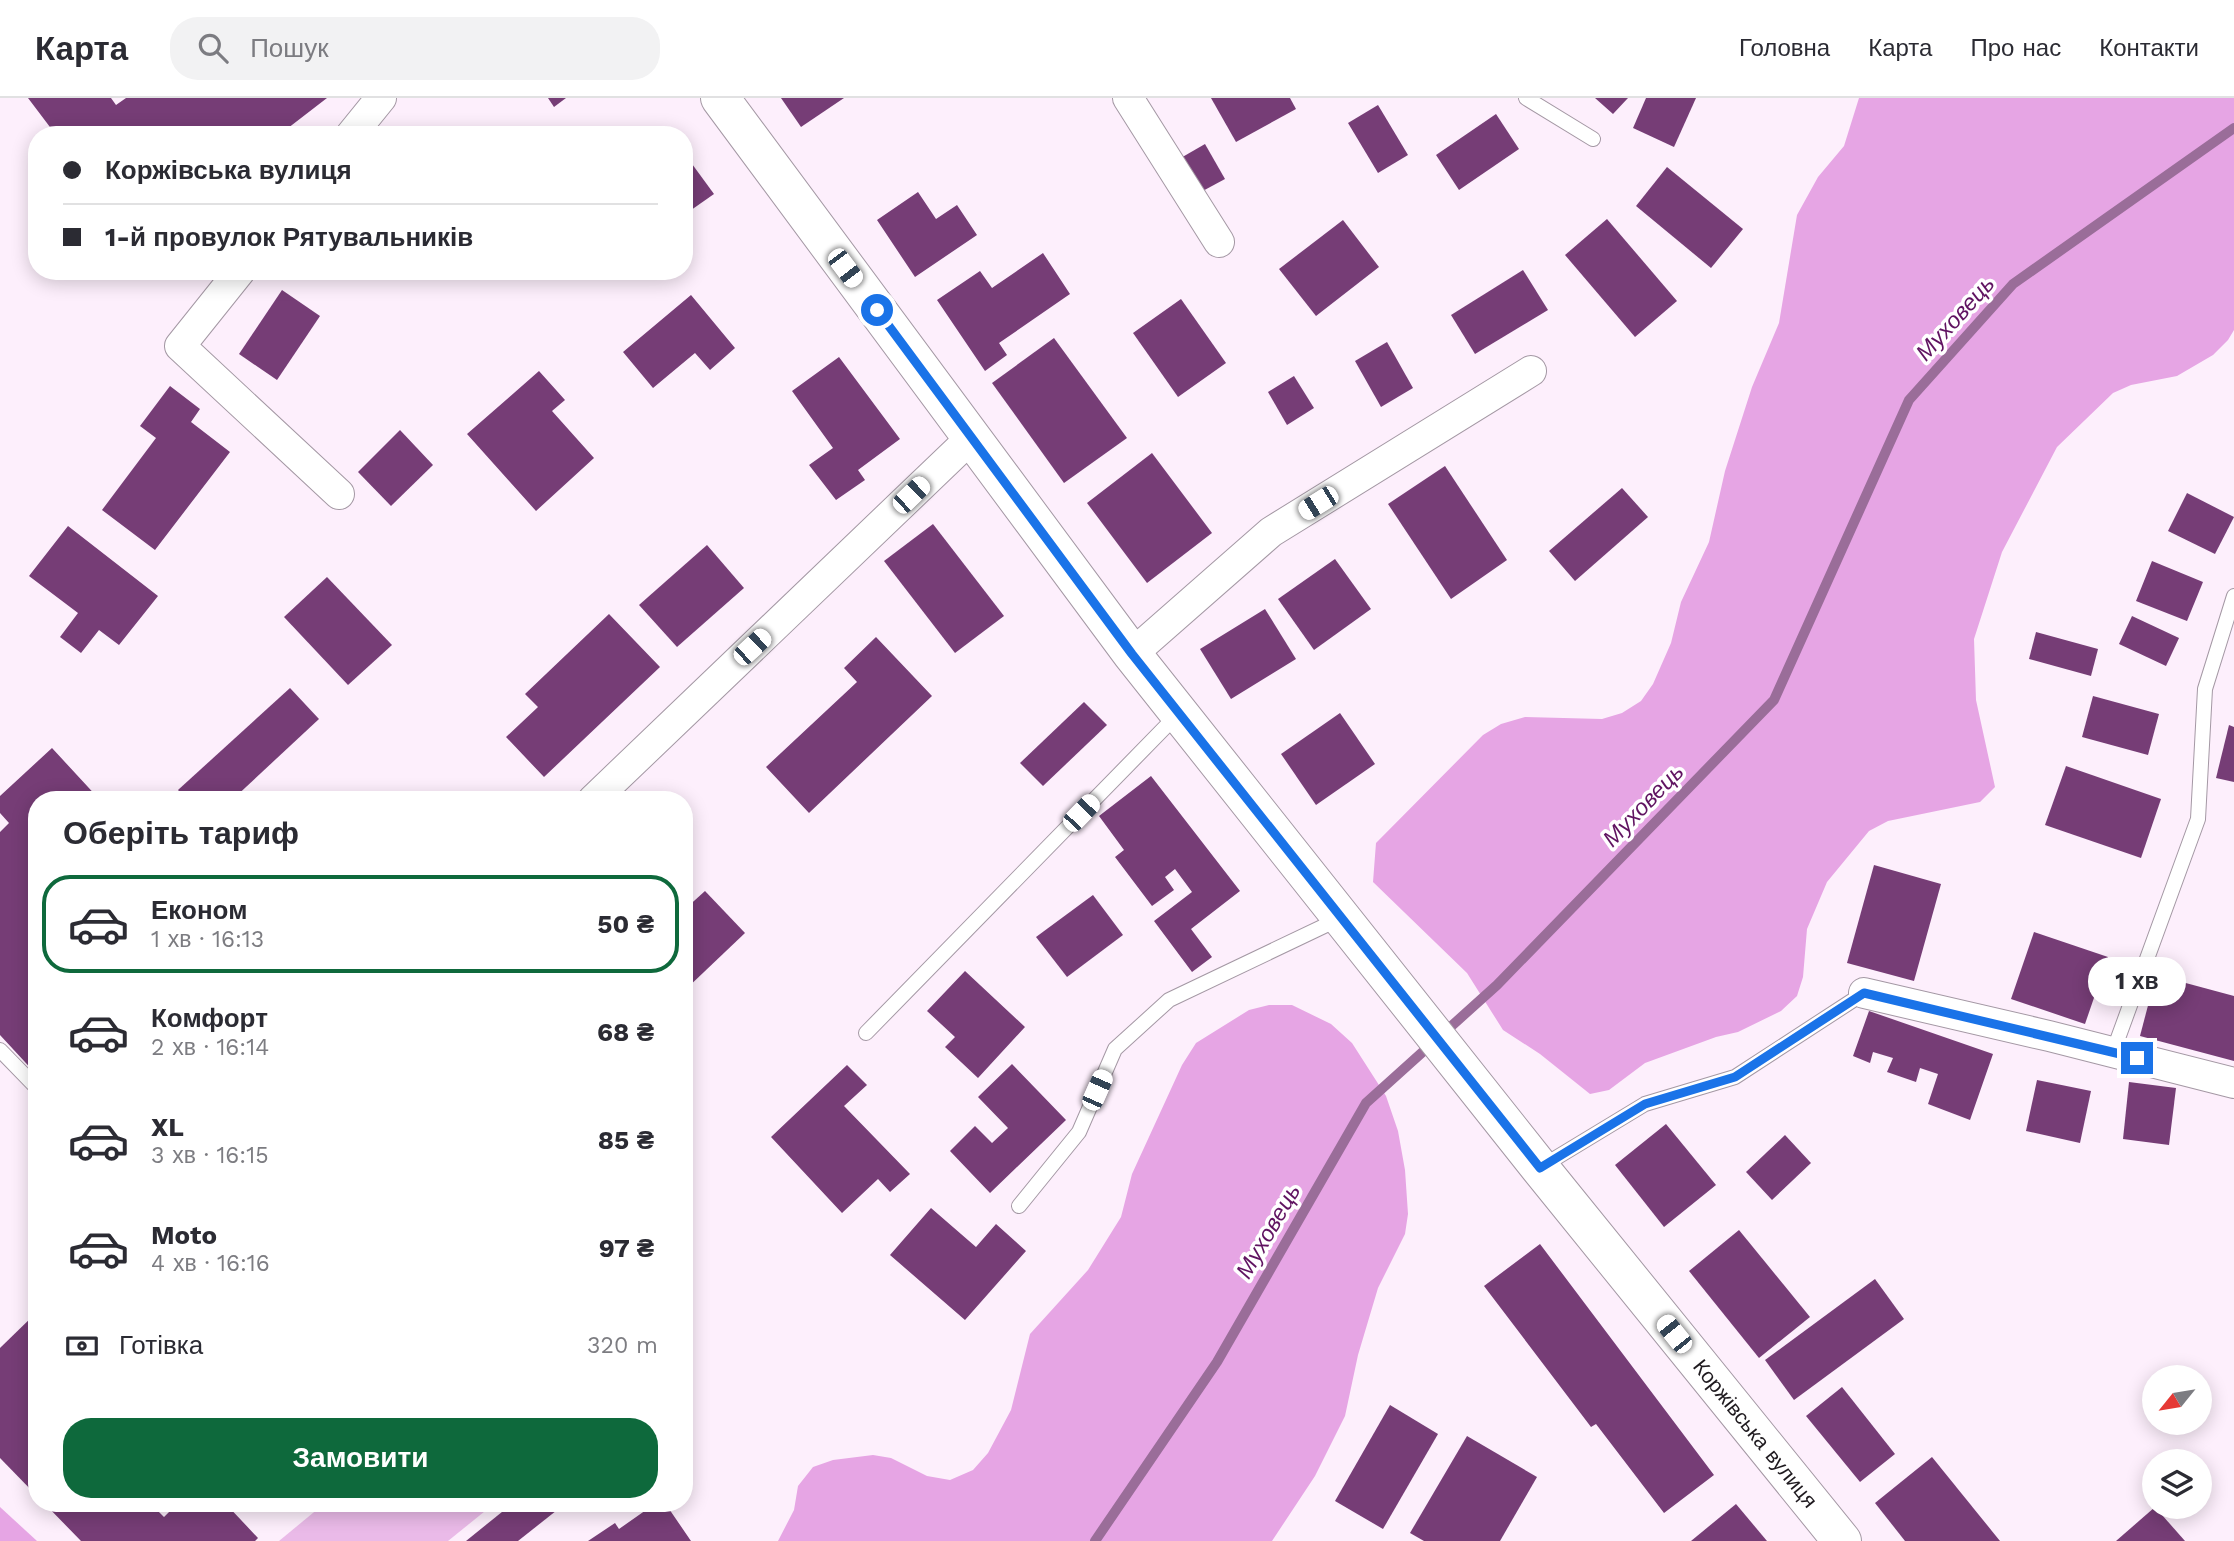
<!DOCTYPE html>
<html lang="uk">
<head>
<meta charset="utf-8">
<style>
	:root { --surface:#fff; --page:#f2f2f3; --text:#2b2b33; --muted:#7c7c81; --line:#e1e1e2; --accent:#0e693c }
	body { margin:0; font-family:"Work Sans",sans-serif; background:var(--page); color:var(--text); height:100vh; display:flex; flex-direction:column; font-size:26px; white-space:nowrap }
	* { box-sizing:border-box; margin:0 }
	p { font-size:23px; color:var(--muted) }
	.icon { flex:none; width:38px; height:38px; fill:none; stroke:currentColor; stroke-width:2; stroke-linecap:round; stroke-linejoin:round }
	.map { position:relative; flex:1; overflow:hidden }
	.panel { position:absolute; left:28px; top:693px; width:665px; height:721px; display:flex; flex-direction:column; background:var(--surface); border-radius:28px; box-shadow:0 4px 18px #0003 }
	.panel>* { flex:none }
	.guide { position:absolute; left:28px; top:28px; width:665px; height:154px; border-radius:28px; box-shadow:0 4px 18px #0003; display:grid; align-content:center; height:154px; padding:0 35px; background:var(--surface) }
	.needle { width:46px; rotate:240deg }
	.fabs { position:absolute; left:2142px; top:1267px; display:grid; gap:14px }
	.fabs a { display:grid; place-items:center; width:70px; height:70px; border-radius:50%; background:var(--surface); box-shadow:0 4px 18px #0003; font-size:35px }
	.end { position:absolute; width:32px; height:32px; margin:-16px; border:9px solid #1a73e8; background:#fff; box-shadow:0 0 0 4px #fff }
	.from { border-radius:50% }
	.bubble { position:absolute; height:49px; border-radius:24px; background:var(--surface); box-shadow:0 4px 18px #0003; font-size:23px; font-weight:700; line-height:49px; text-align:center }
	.car { position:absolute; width:21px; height:42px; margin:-21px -10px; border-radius:9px; box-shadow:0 0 5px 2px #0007; background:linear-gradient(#fff 24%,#345 0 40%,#fff 0 76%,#345 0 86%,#fff 0) }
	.guide b { display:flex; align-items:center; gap:24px; height:66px; font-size:26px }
	.guide b+b { border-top:2px solid var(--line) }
	.guide i { width:18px; height:18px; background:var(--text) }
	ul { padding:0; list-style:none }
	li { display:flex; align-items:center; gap:21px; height:98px; margin:0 14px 10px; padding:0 21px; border:4px solid transparent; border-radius:28px }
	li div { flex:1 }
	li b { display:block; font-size:26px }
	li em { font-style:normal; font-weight:700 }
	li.on { border-color:var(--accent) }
	li>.icon { width:63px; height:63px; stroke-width:1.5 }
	h2 { padding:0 35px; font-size:32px; line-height:84px }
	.pay { display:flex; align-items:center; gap:18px; height:77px; padding:0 35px; font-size:26px }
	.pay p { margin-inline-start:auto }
	.action { display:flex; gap:14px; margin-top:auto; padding:14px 35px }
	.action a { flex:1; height:80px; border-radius:28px; background:var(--accent); color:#fff; font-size:28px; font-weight:700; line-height:80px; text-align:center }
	header { display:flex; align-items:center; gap:42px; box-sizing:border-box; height:98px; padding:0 35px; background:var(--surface); border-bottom:2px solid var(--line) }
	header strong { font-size:33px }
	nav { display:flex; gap:38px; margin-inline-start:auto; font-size:24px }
	.search { width:490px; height:63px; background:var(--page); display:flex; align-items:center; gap:18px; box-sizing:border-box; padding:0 24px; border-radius:28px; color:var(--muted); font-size:26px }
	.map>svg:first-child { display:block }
	.green { fill:#eabae8 }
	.forest { fill:#e6a5e4 }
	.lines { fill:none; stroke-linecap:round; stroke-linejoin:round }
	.stream { stroke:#9a6d99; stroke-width:10 }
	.building { fill:#763d76 }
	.lane-casing { stroke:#a498a4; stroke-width:16 }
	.street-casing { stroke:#a498a4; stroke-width:32 }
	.secondary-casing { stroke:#a498a4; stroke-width:40 }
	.lane { stroke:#fff; stroke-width:14 }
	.street { stroke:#fff; stroke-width:30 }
	.secondary { stroke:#fff; stroke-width:38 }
	.route { stroke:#1a73e8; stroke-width:9 }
	.labels { text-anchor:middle; stroke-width:7; stroke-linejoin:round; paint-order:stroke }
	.street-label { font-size:21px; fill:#1f1a1f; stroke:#fff }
	.water-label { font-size:23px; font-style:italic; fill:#601361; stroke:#fff }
</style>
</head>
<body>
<header>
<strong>Карта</strong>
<div class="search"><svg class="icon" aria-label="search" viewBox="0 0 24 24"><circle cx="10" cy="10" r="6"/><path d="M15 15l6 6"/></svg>Пошук</div>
<nav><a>Головна</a><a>Карта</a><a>Про нас</a><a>Контакти</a></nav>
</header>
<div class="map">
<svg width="2234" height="1443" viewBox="0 0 2234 1443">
	<rect width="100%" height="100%" fill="#fdeffc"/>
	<path class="green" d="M325,1405H495L448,1443H279Z"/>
	<g class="forest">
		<path d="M1859,0H2234V232L2228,242L2213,257L2177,278L2131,287L2113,295L2057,349L2002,454L1974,541L1976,602L1995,689L1980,704L1888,723L1869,733L1827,784L1807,831L1803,879L1797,898L1781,913L1738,934L1716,939L1645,965L1609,992L1590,996L1540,956L1503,932L1467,875L1373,784L1376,745L1483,637L1501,626L1525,619L1602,621L1622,615L1641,603L1653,586L1671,545L1681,504L1709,444L1725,373L1752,289L1779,225L1797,117L1818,79L1844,48Z"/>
		<path d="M1269,907H1292L1331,926L1352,945L1386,998L1398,1033L1405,1072L1408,1116L1405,1136L1378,1190L1358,1257L1345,1318L1315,1378L1272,1443H778L794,1412L798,1388L813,1369L833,1362L873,1357L891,1360L927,1378L950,1382L973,1372L988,1355L1011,1312L1030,1236L1088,1172L1121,1119L1132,1076L1182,967L1196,945L1249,912Z"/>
		<path d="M0,1409L37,1443H0Z"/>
	</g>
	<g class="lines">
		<path class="stream" d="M1095,1443L1217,1264L1366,1005L1497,887L1774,602L1909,302L2013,186L2234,30"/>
	</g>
	<g class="building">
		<path d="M28,0H111L116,7L126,0H327L279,37H56Z"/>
		<path d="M548,0H566L554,9Z"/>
		<path d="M781,0H844L801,29Z"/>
		<path d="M1211,0H1290L1296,11L1236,44Z"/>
		<path d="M1595,0H1628L1613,16Z"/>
		<path d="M1646,0H1696L1674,49L1633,30Z"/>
		<path d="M1378,7L1408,57L1378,75L1348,25Z"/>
		<path d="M1496,16L1519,51L1459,92L1436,57Z"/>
		<path d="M665,28L671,37H653Z"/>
		<path d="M1205,46L1225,81L1199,95L1179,61Z"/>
		<path d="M684,55L714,96L684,117Z"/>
		<path d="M1667,69L1743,131L1711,170L1636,108Z"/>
		<path d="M918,94L936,121L957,107L977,137L915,179L877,122Z"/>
		<path d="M1607,121L1677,203L1635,239L1565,157Z"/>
		<path d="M1343,122L1379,169L1316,218L1279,171Z"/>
		<path d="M1043,155L1070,196L999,245L1007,257L985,273L937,202L980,173L992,190Z"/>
		<path d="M1523,172L1548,212L1475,256L1451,217Z"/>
		<path d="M282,192L320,218L277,282L239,256Z"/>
		<path d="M691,197L735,250L710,272L695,255L653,290L623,254Z"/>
		<path d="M1181,201L1226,265L1178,299L1133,235Z"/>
		<path d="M1054,240L1127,340L1064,385L992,285Z"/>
		<path d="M1387,244L1413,290L1381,309L1355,263Z"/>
		<path d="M839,259L900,341L858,372L865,382L836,402L809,367L833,350L792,293Z"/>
		<path d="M539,273L565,302L552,313L594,360L536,413L467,336Z"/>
		<path d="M1294,278L1314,310L1287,327L1268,294Z"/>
		<path d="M170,288L200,311L191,324L230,354L155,452L102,412L156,340L140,328Z"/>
		<path d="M400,332L433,367L391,408L358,374Z"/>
		<path d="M1152,355L1212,435L1147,485L1087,405Z"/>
		<path d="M1445,368L1507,462L1451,501L1388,406Z"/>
		<path d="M1622,390L1648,419L1575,483L1549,453Z"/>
		<path d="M2187,395L2234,419L2215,456L2168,433Z"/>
		<path d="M933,426L1004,518L955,555L884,463Z"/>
		<path d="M68,428L158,498L119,547L99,532L81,555L60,539L78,515L29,478Z"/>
		<path d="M707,447L744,490L677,549L639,507Z"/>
		<path d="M1335,461L1371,511L1314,552L1278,501Z"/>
		<path d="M2152,463L2203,484L2187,523L2136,503Z"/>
		<path d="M327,479L392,547L348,587L284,519Z"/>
		<path d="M1265,511L1296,561L1231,601L1200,551Z"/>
		<path d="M609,516L660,569L544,679L506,639L538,609L525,596Z"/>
		<path d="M2132,518L2179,540L2166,568L2119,546Z"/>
		<path d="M2036,534L2098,551L2091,578L2029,561Z"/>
		<path d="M876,539L932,598L809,715L766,669L857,584L844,570Z"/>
		<path d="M290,590L319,621L232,702H187L178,692Z"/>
		<path d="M2093,598L2159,616L2148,657L2082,639Z"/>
		<path d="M1084,604L1107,627L1043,688L1020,665Z"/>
		<path d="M1340,615L1375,666L1316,707L1281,656Z"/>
		<path d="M2229,627L2234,629V684L2216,680Z"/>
		<path d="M52,650L100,702H37V977L0,937V734L9,725L0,715V698Z"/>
		<path d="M2066,668L2161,701L2141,760L2045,727Z"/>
		<path d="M1151,678L1240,793L1191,831L1212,859L1192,874L1154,823L1192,794L1175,771L1165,779L1174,792L1152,808L1115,759L1124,752L1099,718Z"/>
		<path d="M1874,767L1941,786L1914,883L1847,865Z"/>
		<path d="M705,793L745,835L684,893V812Z"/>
		<path d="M1093,797L1123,837L1067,879L1036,839Z"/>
		<path d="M2034,834L2108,859L2085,926L2011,901Z"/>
		<path d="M965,873L1025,929L978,980L945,949L955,939L927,913Z"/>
		<path d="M2156,877L2234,898V963L2140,938Z"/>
		<path d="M1869,913L1993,956L1970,1022L1928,1006L1938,976L1920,970L1916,984L1887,974L1893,960L1873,954L1870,965L1853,958Z"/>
		<path d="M1012,966L1066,1022L990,1095L950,1053L975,1028L992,1045L1008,1030L978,999Z"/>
		<path d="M847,967L867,987L844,1008L910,1076L890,1094L878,1081L842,1115L771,1039Z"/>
		<path d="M2037,982L2091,993L2080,1045L2026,1033Z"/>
		<path d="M2129,984L2176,990L2169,1047L2123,1041Z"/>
		<path d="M1666,1026L1716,1087L1664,1129L1615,1067Z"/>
		<path d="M1785,1037L1811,1065L1772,1102L1746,1074Z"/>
		<path d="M931,1110L976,1149L996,1126L1026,1153L965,1222L890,1157Z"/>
		<path d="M1739,1132L1810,1219L1759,1260L1689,1173Z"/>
		<path d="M1540,1146L1714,1377L1664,1415L1596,1326L1591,1329L1484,1188Z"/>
		<path d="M1875,1181L1904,1221L1794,1302L1765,1262Z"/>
		<path d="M37,1214V1398L0,1360V1250Z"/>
		<path d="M1842,1289L1895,1356L1860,1384L1806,1318Z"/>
		<path d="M1390,1307L1438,1336L1383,1431L1335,1403Z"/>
		<path d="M1467,1338L1537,1379L1500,1443H1424L1410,1435Z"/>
		<path d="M1932,1359L2000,1443H1905L1875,1405Z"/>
		<path d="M44,1405H150L164,1419L178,1405H225L258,1440L255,1443H81Z"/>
		<path d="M513,1405H566L518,1443H466Z"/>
		<path d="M656,1405H665L691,1443H588L615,1425L619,1431Z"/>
		<path d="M1736,1406L1767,1443H1691Z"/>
		<path d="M2155,1409L2185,1443H2116Z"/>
	</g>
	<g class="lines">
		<defs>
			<g id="lane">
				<path d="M1526,0L1593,41"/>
				<path d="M866,935L1178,616"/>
				<path d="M0,952L37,990"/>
				<path d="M2113,954L2198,721L2205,591L2234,498"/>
				<path d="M1541,1069L1645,1006L1735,979L1864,895"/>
				<path d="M1019,1108L1079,1034L1115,951L1169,902L1341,820"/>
			</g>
			<g id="street">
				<path d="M1128,0L1219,144"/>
				<path d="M351,37L381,0"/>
				<path d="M240,173L180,248L339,396"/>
				<path d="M1132,556L1271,434L1531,273"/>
				<path d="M593,702L971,340"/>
				<path d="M1864,895L2049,938L2234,985"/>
			</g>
			<g id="secondary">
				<path id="s1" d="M720,0L1132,556L1540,1070L1842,1443"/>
			</g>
		</defs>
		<use href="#lane" class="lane-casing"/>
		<use href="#street" class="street-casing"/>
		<use href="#secondary" class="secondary-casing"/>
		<use href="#lane" class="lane"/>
		<use href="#street" class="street"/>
		<use href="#secondary" class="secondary"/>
	</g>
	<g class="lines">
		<path class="route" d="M877,212L1132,556L1540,1070L1645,1006L1735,979L1864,895L2137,960"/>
	</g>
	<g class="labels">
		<g class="street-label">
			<text dy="7" stroke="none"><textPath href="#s1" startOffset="1690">Коржівська вулиця</textPath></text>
		</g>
		<g class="water-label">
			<text transform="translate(1955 220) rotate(-48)" y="8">Муховець</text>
			<text transform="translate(1643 707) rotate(-46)" y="8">Муховець</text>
			<text transform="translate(1268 1133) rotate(-60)" y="8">Муховець</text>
		</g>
	</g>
</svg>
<div class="fabs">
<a><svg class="needle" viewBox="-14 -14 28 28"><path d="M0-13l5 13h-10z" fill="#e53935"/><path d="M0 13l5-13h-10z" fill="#7c7c81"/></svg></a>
<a><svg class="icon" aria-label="layers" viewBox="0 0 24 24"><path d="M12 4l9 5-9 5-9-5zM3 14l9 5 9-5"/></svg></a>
</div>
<i class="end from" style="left:877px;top:212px"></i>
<i class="end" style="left:2137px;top:960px"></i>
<div class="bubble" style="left:2088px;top:859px;width:98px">1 хв</div>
<i class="car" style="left:845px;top:170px;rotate:143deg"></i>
<i class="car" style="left:911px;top:397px;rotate:46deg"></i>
<i class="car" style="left:1318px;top:405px;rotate:238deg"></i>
<i class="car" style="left:752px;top:549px;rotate:47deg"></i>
<i class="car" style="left:1081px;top:715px;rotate:44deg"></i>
<i class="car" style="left:1097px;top:992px;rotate:24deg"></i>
<i class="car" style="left:1674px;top:1236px;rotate:321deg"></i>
<div class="guide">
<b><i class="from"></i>Коржівська вулиця</b>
<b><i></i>1-й провулок Рятувальників</b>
</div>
<section class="panel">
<h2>Оберіть тариф</h2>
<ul>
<li class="on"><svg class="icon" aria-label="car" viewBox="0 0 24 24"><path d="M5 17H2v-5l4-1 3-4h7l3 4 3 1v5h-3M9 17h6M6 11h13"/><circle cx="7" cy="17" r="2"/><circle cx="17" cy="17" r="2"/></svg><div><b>Економ</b><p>1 хв · 16:13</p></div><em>50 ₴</em></li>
<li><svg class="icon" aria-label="car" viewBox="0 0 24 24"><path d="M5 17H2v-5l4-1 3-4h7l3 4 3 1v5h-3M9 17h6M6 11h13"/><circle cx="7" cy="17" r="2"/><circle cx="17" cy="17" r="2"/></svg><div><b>Комфорт</b><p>2 хв · 16:14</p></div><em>68 ₴</em></li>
<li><svg class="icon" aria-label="car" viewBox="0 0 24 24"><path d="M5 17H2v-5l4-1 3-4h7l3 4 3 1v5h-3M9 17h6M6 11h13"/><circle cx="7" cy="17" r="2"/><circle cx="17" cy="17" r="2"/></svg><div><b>XL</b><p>3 хв · 16:15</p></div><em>85 ₴</em></li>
<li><svg class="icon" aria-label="car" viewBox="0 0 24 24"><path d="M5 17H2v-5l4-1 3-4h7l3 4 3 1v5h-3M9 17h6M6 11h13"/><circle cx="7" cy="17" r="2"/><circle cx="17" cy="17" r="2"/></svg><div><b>Moto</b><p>4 хв · 16:16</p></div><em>97 ₴</em></li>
</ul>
<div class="pay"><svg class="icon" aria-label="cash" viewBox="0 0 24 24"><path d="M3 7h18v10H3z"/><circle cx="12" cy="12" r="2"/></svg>Готівка<p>320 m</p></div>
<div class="action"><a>Замовити</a></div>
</section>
</div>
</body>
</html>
